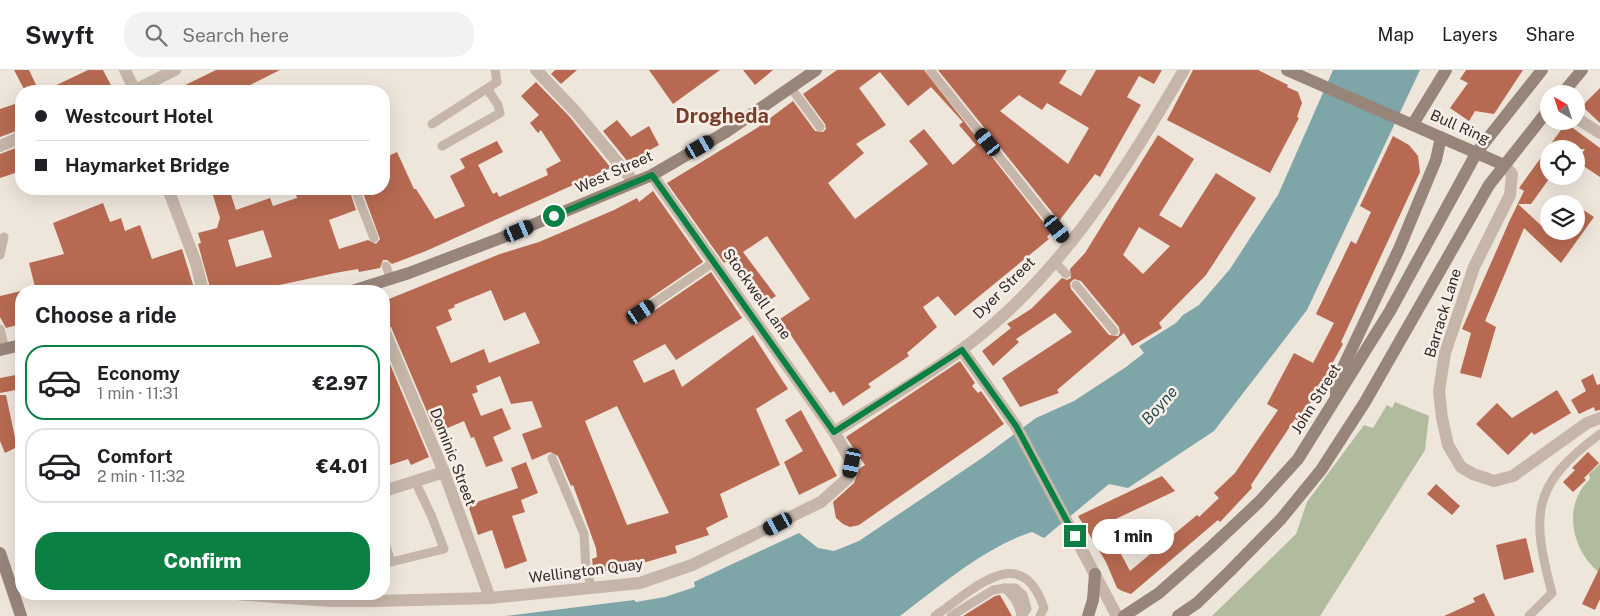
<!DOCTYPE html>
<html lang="en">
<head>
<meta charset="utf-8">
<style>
	:root { --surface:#fff; --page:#f2f2f2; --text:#202124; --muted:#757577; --line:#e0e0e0; --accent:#0b8043 }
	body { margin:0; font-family:"Public Sans",sans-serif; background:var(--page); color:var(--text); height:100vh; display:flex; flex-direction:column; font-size:19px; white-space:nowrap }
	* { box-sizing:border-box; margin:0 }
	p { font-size:16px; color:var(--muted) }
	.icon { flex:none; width:28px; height:28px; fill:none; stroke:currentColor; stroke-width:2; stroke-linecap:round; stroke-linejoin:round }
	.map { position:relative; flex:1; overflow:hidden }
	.details { position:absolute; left:15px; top:215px; width:375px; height:315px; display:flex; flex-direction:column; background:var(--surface); border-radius:20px; box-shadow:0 5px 20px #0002 }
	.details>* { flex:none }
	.top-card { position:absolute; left:15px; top:15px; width:375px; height:110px; border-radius:20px; box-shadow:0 5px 20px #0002; display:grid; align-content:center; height:110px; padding:0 20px; background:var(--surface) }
	.needle { width:32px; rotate:321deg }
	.controls { position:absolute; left:1540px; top:15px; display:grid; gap:10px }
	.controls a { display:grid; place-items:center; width:45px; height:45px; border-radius:50%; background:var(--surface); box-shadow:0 5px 20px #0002; font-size:25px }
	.end { position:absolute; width:22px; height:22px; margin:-11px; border:6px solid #0b8043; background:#fff; box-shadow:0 0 0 2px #fff }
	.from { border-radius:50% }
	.bubble { position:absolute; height:35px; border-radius:18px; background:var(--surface); box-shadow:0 5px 20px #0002; font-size:16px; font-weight:800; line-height:35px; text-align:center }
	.car { position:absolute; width:15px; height:30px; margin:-15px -8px; border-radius:6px; box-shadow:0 0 4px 1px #0007; background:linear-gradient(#222 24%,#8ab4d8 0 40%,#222 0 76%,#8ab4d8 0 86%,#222 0) }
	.top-card b { display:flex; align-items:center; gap:18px; height:48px; font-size:19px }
	.top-card b+b { border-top:1px solid var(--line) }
	.top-card i { width:12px; height:12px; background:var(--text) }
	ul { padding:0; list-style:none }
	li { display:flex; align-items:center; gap:15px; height:75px; margin:0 10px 8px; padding:0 10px; border:2px solid var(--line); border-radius:20px }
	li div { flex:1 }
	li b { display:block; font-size:19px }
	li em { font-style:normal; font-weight:800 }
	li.active { border-color:var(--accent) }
	li>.icon { width:45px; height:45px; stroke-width:1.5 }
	h2 { padding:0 20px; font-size:22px; line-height:60px }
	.action { display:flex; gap:10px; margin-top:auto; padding:10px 20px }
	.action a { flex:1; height:58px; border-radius:20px; background:var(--accent); color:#fff; font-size:20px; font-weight:800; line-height:58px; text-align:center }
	header { display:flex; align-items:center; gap:30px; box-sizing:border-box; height:70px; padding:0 25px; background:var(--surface); border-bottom:1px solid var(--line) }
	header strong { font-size:24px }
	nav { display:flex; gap:28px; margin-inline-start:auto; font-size:18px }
	.search { width:350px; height:45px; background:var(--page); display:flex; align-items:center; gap:12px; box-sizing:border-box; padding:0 18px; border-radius:20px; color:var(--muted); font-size:19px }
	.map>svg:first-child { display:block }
	.green { fill:#b1bb9d }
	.water { fill:#7ea6a8 }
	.building { fill:#b76a51; fill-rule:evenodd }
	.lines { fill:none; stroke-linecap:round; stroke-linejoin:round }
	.service { stroke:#c5b6a9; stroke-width:9 }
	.pedestrian { stroke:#c5b6a9; stroke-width:12 }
	.minor { stroke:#c5b6a9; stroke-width:12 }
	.tertiary { stroke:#c5b6a9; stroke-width:12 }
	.secondary { stroke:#98857a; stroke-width:12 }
	.route { stroke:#0b8043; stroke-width:6 }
	.labels { text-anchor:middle; stroke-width:5; stroke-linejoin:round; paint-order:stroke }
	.street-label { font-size:15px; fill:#332b28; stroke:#f7efe7 }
	.water-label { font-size:16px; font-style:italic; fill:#224c4f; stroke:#f7efe7 }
	.district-label { font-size:20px; font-weight:bold; fill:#783d2b; stroke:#f7efe7 }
</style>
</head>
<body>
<header>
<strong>Swyft</strong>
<div class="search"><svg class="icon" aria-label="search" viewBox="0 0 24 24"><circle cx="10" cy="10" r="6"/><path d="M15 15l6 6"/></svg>Search here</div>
<nav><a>Map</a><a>Layers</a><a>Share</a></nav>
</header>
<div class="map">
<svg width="1600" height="546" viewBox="0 0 1600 546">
	<rect width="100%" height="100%" fill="#eee5db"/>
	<g class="green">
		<path d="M1395,332L1429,346L1425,380L1320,546H1212L1296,464L1307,432L1364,355L1373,358L1387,335L1392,338Z"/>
		<path d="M1600,394V503C1571,480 1562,435 1590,409L1589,404Z"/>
	</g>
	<path class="water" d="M1333,0H1420L1307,240L1214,361L1128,418L1109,414L1044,468L1032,462C988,475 937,518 900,546H505L634,530L636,532L665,527L695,517L694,512L799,463L818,478L834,481L859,471L982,388L1036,348L1074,331L1126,297L1144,283L1139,276L1176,253L1183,245L1199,235L1230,199L1278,125Z"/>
	<g class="building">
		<path d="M14,0H29L39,21H25Z"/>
		<path d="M88,0H103L114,21H44Z"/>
		<path d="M216,0H280L238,21H173Z"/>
		<path d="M555,0H577L561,14L551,4Z"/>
		<path d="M649,0H720L673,34Z"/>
		<path d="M743,0H773L755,15Z"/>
		<path d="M837,0H924L1051,162L1047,167L1049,169L955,246L938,226L923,237L937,257L907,283L909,286L868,314L871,317L843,336L834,321L830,323L780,249L810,229L767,166L743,182L776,226L760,236L727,191L724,193L667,113L757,58L793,31L815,61L823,62L826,59L825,54L803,24ZM880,2L908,36L931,17L963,52L959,55L976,75L953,95L924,59L909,71L928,94L855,149L828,113L864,83L856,74L886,55L859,18Z"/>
		<path d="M938,0H1067L1059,13L1081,26L1096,0H1162L1154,14L1139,6L1127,27L1141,35L1100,107L1095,104L1059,151ZM1019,25L1042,40L1047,33L1089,58L1068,94L1000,41Z"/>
		<path d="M1193,0H1258L1288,15L1287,17L1298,22L1302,33L1297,47L1299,48L1270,103L1167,50Z"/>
		<path d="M1466,0H1523L1494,44L1475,41L1469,51L1450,38L1468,13L1460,9Z"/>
		<path d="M536,12L569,46L611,98L426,181L392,194L387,190H383L380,198L359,202L358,199L335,203L252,221H211L198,174L201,173L198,163L217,158L220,148L211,119H229L236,140L270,128L273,136L297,128L294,119H308L310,125L327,119H384V88L397,82L414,119H416L435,149L465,136L450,106L465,98L460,89L497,71L503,82L478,95L493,124L497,122L499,127L548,105L546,99L561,91L541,60L538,63L530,53L539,45L521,26ZM358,119L363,123L380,169L376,174L368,170L339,179L329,150L356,140L351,125L352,121ZM263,160L272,187L236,197L228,170Z"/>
		<path d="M1600,18V53L1582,36Z"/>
		<path d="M21,32V59L0,67V39Z"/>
		<path d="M617,50L631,67L649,56L659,75L628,92L603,61Z"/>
		<path d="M1566,53L1600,78V107L1576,91L1585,79H1549V109L1531,134H1518L1547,161H1576V135L1594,147L1561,193L1524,158L1485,251L1496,257L1481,308L1460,303L1471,263L1462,259L1509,152L1524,121L1519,118Z"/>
		<path d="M1158,65L1194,89L1159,145L1181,158L1216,103L1256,128L1206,205L1159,253L1162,258L1132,276L1124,263L1057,320L1059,323L1020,337L1002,308L1072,262L1055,243L1016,269L1019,272L993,296L982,281L1011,258L1007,254L1031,239L1062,208L1067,210L1071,208L1070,199L1085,183ZM1139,157L1170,176L1143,204L1123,185ZM1074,209L1081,211L1119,257L1120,263L1118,266L1109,265L1071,219L1070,213Z"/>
		<path d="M1393,66L1409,75L1418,86L1420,102L1341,272L1343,274L1300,352L1295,349L1251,415L1252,418L1220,452L1218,450L1131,524L1122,521L1117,518L1106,492L1078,446L1162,406L1175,421L1105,454L1130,501L1197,445L1199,447L1219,428L1214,423L1235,403L1278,340L1267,334L1294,283L1313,293L1334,253L1316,244L1351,171L1356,174L1371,142L1360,136Z"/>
		<path d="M21,76V101L0,108V84Z"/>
		<path d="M653,121L703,192L637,237L635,242L636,246L645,247L711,202L742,248L676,290L665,274L633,291L644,313L674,299L682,317L753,265L788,319L756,339L780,395L720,424L728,447L706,458L709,465L675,476L677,483L619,500L618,497L594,505L592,489L597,487L596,478L573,415L571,416L558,386L550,382L532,390L522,364L542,357L532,331L511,334L500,306L476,316L478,322L472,324L481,346L502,338L511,359L493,367L503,391L486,397L474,367L471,368L464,351L436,363L391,257L384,252V231L500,184L539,172L614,140L637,128L639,132ZM491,220L504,251L525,242L540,273L489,293L484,279L451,293L436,257L452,250L448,240L455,237L454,235ZM617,336L669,443L627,455L585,351Z"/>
		<path d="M103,133L110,152L121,148L125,161L140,155L152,189L182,179L195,221H36L29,193L64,184L53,153Z"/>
		<path d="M21,221V254L6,258L0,247V226Z"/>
		<path d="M384,280L429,387L411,395L408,389L384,397Z"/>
		<path d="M960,291L975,313L972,316L978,323L981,321L1004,354L859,455L850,457L843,454L836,448L833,432L854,413L859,399L865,395L846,367Z"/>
		<path d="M21,304V319L0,323V308Z"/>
		<path d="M1593,304L1597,315L1600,314V340L1595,341L1594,337L1579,344L1571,330L1586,321L1581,310Z"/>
		<path d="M1557,320L1571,343L1534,365L1532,362L1508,385L1476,354L1497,333L1512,348Z"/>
		<path d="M0,325H6L17,377L5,383L0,371Z"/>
		<path d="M801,340L837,406L799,425L784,392L803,381L785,350Z"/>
		<path d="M1588,382L1599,393L1584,408L1586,410L1573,422L1563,412L1575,400L1572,398Z"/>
		<path d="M526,392L538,423L521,430L525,442L512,446L527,491L505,499L492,460L478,465L468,435L518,418L511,398Z"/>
		<path d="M1436,414L1460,436L1452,445L1427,424Z"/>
		<path d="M1526,468L1534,502L1504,510L1496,475Z"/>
		<path d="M1600,497V529L1595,540L1582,534Z"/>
		<path d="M1484,523L1495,546H1444L1475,532L1473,528Z"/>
		<path d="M1000,525L1012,546H963L995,526Z"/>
	</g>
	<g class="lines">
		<g class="service">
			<path d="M930,0L1069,174"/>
			<path d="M791,18L820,57"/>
			<path d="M432,54L497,12L495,0"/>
			<path d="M442,76L500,43L498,35L488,20"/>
			<path d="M357,125L374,168"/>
			<path d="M0,185L4,167"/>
			<path d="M1054,191L1066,204"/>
			<path d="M386,196L391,209"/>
			<path d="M1076,215L1114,261"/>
			<path d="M641,242L714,192"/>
			<path d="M0,259L5,279"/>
			<path d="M552,388L584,464L586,500L592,518"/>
			<path d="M384,470L391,492L444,479L432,447L415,411"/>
			<path d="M1005,518H1015L1023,525L1027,539L1022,546"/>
			<path d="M935,546C972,521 1021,469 1044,538L1040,546"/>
			<path d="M951,546L993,520L1005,518C1013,526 1020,534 1021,546"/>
			<path d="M1529,546L1552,523C1531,444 1531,415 1600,364"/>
		</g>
		<path class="pedestrian" d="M168,119L196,193L203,221"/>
		<g class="minor">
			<path d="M125,0L135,21"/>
			<path d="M536,0L575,41L634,112"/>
			<path d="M1576,48L1600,63"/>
			<path d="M1504,95L1512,104L1510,125L1474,197L1445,283L1439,321L1442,348L1448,375L1461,397L1473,404L1494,411L1513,406L1587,353L1600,348"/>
			<path d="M652,105L834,362"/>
			<path d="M384,260L444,402L490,528"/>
			<path d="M384,421L444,402"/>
		</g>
		<g class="tertiary">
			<path d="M133,21L175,0"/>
			<path d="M0,76L21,67"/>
			<path d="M962,280L1016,356L1117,546"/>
			<path d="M235,524L330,531H377L490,528L640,513L692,495L821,432L849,407L852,393L834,362C876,335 921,310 961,280C1059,209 1124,102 1184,0"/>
		</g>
		<g class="secondary">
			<path d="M1287,0L1504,95"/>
			<path d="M1562,24L1582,0"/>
			<path d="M1413,54L1446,0"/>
			<path d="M352,221L409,203L501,168L652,105L726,62L816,0"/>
			<path d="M0,280L21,275"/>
			<path d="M1336,328V312L1399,179L1436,90L1441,67"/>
			<path d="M0,483L21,546"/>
			<path d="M1088,546L1093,530L1095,504"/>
			<path d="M1124,546L1159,523L1211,477L1259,432L1298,389L1390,241L1477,82L1542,0"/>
			<path d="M1178,546L1197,533L1229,502L1281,449L1321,400L1365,332L1489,115L1549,39"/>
		</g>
	</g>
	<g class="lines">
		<path class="route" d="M554,146L652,105L834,362L962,280L1016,356L1075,466"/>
	</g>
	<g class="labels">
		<g class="street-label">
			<text transform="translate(1460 57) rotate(24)" y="5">Bull Ring</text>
			<text transform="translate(614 102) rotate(-24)" y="5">West Street</text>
			<text transform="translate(1004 218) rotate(-45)" y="5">Dyer Street</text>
			<text transform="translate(757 224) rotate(55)" y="5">Stockwell Lane</text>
			<text transform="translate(1443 243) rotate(-73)" y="5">Barrack Lane</text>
			<text transform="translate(1316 329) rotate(-58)" y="5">John Street</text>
			<text transform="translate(453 387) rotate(69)" y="5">Dominic Street</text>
			<text transform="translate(586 501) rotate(-7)" y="5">Wellington Quay</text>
		</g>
		<g class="water-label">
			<text transform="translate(1159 335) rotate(-48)" y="6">Boyne</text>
		</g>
		<g class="district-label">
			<text x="722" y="53">Drogheda</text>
		</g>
	</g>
</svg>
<div class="controls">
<a><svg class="needle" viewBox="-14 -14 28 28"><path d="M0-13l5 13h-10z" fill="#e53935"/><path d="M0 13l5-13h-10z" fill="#757577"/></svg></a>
<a><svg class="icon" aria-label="locate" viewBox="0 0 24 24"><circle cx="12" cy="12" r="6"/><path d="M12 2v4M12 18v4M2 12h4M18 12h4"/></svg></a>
<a><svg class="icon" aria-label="layers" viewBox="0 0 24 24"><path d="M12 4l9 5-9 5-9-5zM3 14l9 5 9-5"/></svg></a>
</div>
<i class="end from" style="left:554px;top:146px"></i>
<i class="end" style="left:1075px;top:466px"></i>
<div class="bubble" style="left:1092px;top:449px;width:82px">1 min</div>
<i class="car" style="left:988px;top:72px;rotate:322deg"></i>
<i class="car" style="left:700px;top:77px;rotate:60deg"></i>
<i class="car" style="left:1057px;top:159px;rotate:142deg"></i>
<i class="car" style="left:519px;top:161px;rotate:67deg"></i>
<i class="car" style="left:641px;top:242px;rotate:56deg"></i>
<i class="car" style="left:852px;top:393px;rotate:191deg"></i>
<i class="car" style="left:778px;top:454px;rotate:242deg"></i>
<div class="top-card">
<b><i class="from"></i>Westcourt Hotel</b>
<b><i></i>Haymarket Bridge</b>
</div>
<section class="details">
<h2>Choose a ride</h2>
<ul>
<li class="active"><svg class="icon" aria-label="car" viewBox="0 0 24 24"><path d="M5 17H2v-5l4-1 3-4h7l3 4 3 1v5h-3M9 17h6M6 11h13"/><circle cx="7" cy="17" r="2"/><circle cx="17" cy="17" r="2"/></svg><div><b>Economy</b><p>1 min · 11:31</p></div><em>€2.97</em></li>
<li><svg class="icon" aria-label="car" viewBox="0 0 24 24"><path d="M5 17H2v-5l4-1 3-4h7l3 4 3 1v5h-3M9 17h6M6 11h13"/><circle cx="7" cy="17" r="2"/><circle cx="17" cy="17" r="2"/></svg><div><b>Comfort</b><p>2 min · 11:32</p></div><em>€4.01</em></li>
</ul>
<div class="action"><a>Confirm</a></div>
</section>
</div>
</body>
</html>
